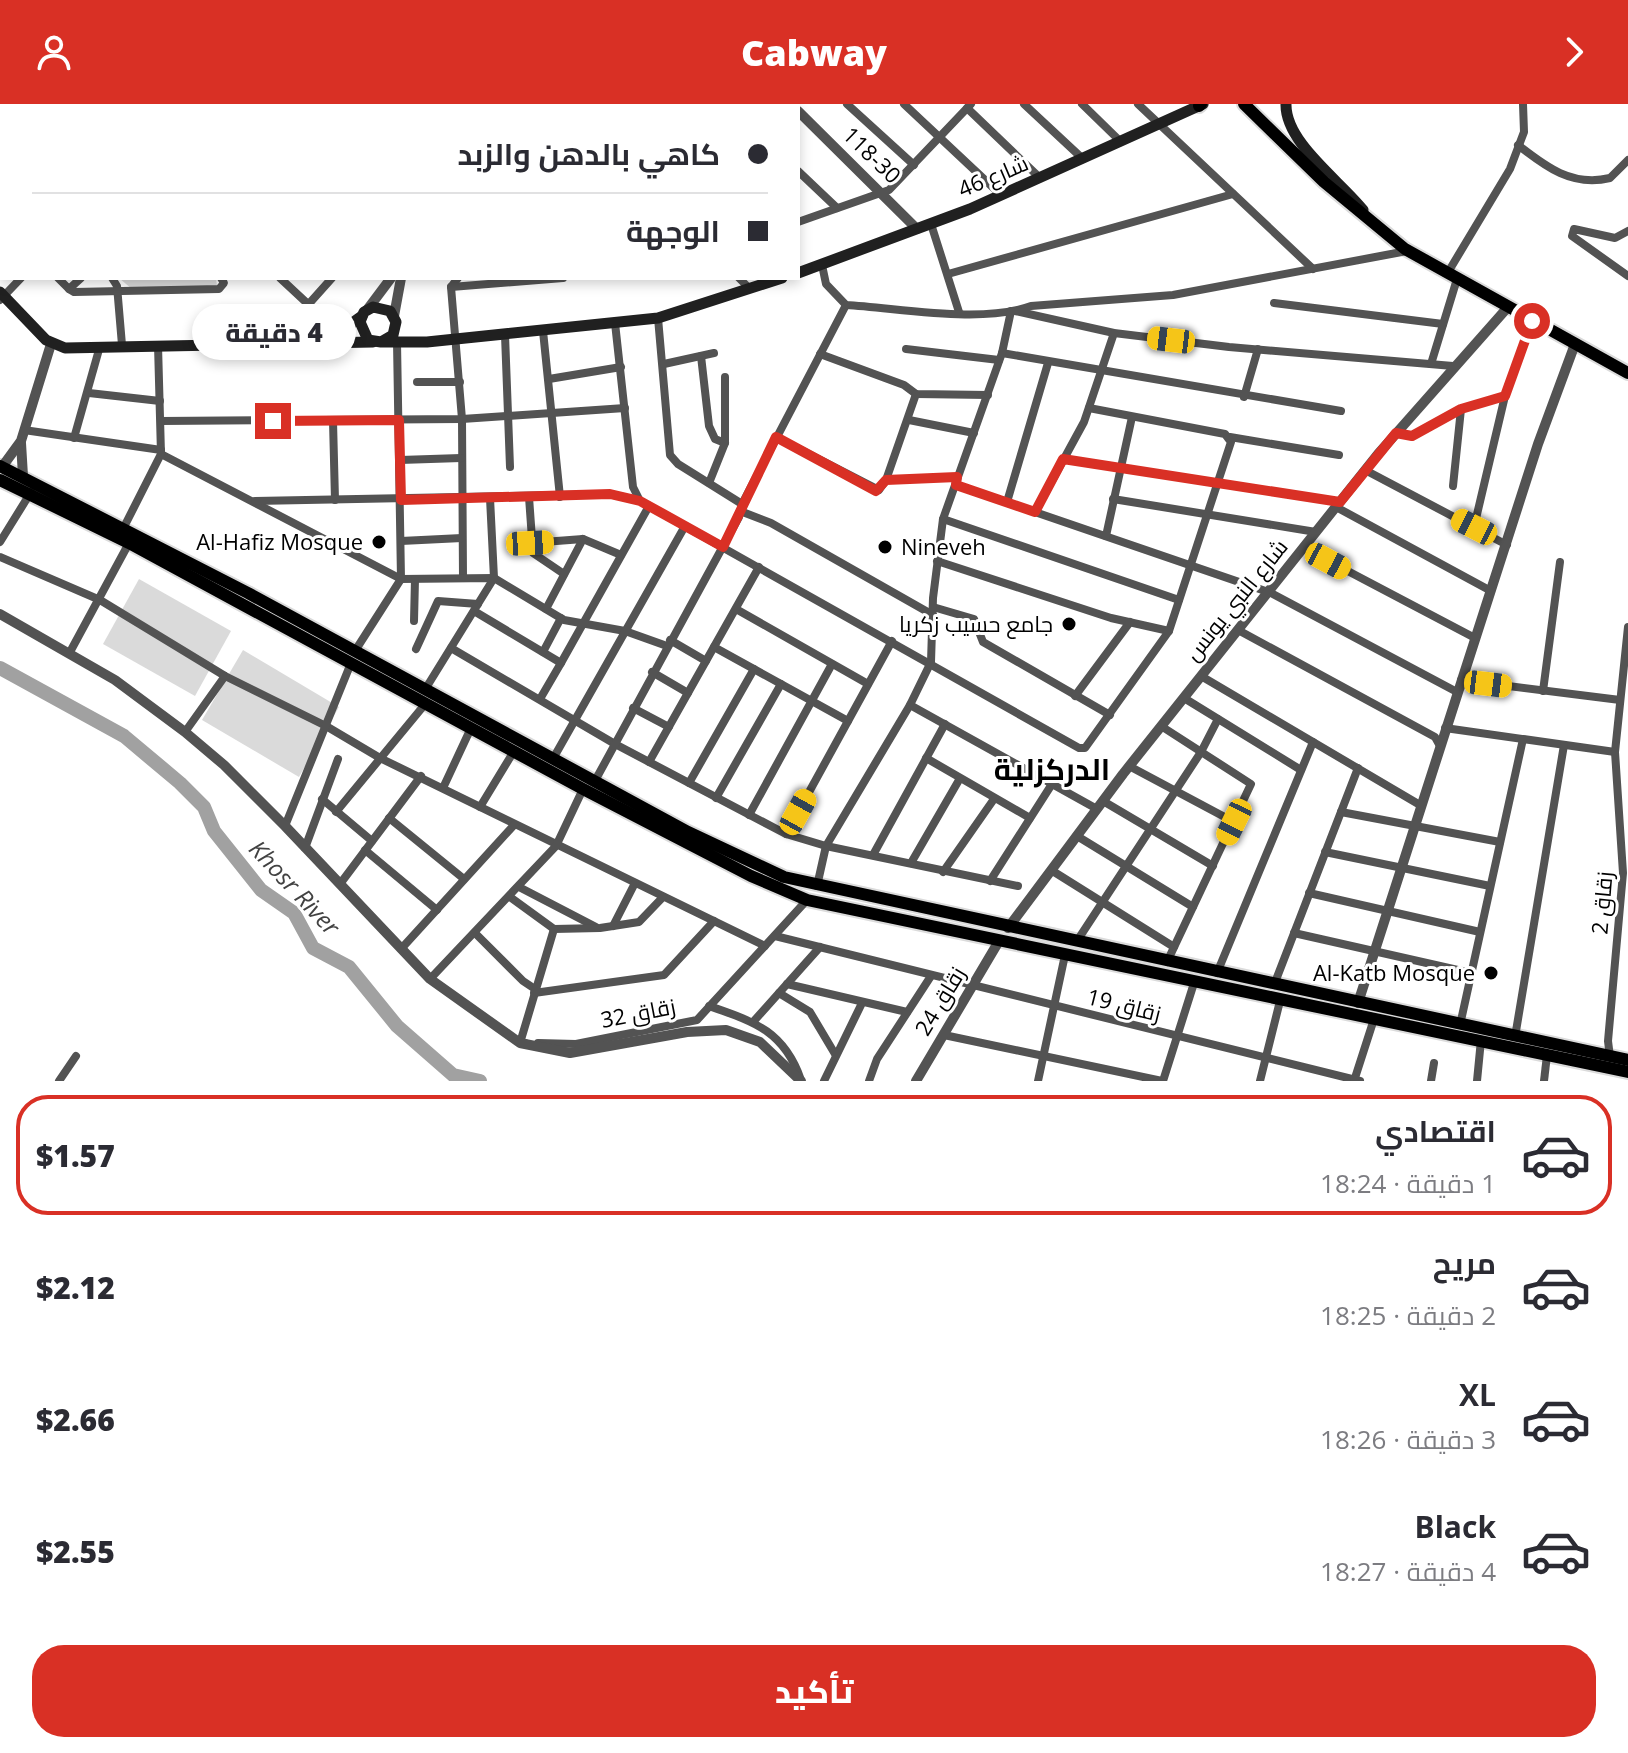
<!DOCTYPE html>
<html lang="ar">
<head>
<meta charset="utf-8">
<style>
	:root { --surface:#fff; --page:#f7f7f7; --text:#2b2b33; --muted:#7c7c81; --line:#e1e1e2; --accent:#d93025 }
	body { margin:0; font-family:"Open Sans",Cairo,sans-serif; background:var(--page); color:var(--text); direction:rtl; height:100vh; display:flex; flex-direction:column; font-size:30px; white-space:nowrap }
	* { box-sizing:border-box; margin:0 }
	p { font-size:26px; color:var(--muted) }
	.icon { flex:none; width:44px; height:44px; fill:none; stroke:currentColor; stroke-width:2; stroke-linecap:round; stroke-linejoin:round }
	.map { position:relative; height:977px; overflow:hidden; direction:ltr }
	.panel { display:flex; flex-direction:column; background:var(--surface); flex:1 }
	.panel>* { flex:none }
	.top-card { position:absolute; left:0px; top:0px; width:800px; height:176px; box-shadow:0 4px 12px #0003; direction:rtl; display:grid; align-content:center; height:176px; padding:0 32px; background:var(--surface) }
	.end { position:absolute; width:36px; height:36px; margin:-18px; border:10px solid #d93025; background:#fff; box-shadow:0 0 0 4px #fff }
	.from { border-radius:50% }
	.bubble { position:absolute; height:56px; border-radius:28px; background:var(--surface); box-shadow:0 4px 12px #0003; font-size:26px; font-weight:800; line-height:56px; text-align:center; direction:rtl }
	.car { position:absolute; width:24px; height:48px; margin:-24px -12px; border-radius:10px; box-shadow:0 0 6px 2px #0007; background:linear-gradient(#f5c518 24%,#345 0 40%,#f5c518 0 76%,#345 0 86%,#f5c518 0) }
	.top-card b { display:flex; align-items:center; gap:28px; height:76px; font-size:30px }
	.top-card b+b { border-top:2px solid var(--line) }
	.top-card i { width:20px; height:20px; background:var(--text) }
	ul { padding:14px 0 0; list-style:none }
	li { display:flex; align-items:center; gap:24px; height:120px; margin:0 16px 12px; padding:0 16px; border:4px solid transparent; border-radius:32px }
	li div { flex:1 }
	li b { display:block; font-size:30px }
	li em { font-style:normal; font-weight:800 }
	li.current { border-color:var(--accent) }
	li>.icon { width:72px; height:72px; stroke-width:1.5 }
	.button { display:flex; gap:16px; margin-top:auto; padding:16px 32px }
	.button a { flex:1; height:92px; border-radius:32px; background:var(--accent); color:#fff; font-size:32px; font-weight:800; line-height:92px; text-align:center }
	header { display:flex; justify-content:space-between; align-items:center; height:104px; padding:0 32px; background:var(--accent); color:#fff; font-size:36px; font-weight:800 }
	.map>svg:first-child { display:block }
	.green { fill:#dadada }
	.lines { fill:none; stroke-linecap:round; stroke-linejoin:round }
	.river { stroke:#a1a1a1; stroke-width:14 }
	.primary-casing { stroke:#dbdbdb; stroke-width:16 }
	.minor { stroke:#535353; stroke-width:8 }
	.tertiary { stroke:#535353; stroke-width:10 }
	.secondary { stroke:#202020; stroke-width:11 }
	.primary { stroke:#000; stroke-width:12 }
	.route { stroke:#d93025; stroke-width:10 }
	.poi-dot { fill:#000; stroke:#fff; stroke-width:3 }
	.labels { text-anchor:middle; stroke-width:6; stroke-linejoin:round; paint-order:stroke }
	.street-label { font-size:22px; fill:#000; stroke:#fff }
	.poi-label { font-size:22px; fill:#000; stroke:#fff; text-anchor:end }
	.water-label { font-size:24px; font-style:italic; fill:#424242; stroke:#fff }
	.district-label { font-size:30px; font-weight:bold; fill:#000; stroke:#fff }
</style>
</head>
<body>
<header><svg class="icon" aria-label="forward" viewBox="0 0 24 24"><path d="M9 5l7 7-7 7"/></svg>Cabway<svg class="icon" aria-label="person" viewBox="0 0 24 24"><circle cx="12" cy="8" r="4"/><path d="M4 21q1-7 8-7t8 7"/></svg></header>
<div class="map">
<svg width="1628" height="977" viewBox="0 0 1628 977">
	<rect width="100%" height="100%" fill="#fff"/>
	<g class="green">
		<path d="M119,174H216L217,182L132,185Z"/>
		<path d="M139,475L231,527L195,592L103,540Z"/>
		<path d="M243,546L339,603L299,673L202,616Z"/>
	</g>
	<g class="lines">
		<path class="river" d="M0,564L124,632L180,679L204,703L214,727L261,786L294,809L313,844L349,863L397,922L453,971L480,977"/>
		<defs>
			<g id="primary">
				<path d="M1244,0L1324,78L1405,145L1628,269"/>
				<path d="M1199,2L1201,0"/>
				<path d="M0,362L248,489L688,728L784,773L1628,956"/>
				<path d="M0,376L129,439L583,685L751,772L807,796L1628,968"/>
			</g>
		</defs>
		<use href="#primary" class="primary-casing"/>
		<g class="minor">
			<path d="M37,0L39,2"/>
			<path d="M95,0L97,2"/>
			<path d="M153,0L155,2"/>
			<path d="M213,0L215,2"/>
			<path d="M269,0L271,2"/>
			<path d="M327,0L330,2"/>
			<path d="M442,0L444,2"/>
			<path d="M499,0L502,2"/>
			<path d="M727,0L729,2"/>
			<path d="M847,0L914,61"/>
			<path d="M904,0L1001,91"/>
			<path d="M1024,0L1083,55"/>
			<path d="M1082,0L1121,38"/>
			<path d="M1138,0L1313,165"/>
			<path d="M133,2L135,0"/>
			<path d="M383,2L385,0"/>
			<path d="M637,2L639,0"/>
			<path d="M709,2L712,0"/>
			<path d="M967,4L1040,74"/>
			<path d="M0,6L2,4"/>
			<path d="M0,20L2,22"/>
			<path d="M1518,41C1546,63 1572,83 1610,74L1628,56"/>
			<path d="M798,67L837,104"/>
			<path d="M0,112L2,110"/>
			<path d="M798,118L889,86L971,0"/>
			<path d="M931,120L959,208"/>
			<path d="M1628,127L1615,134L1574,125L1572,132L1628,172"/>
			<path d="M0,138L2,140"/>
			<path d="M822,161L826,180L846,201C900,204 981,220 1031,202L1173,191L1407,147"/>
			<path d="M948,170L1233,90"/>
			<path d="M1447,170L1510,65L1524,28L1523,0"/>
			<path d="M58,174L69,185"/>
			<path d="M81,174L69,185L74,188L219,185L224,179L221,174"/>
			<path d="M112,174L117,182L122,241"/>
			<path d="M280,174L309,201"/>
			<path d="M458,174L451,183L462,315L463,474"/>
			<path d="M739,174L749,184"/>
			<path d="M451,183L563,174"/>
			<path d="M0,196L21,174"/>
			<path d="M1274,199L1443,220"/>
			<path d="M1015,207L1114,229L1229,243L1453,262"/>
			<path d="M658,214L670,351L678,360L742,400"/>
			<path d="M615,219L633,383L640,397"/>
			<path d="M543,227L560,393"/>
			<path d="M505,231L510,363"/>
			<path d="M273,240L332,174"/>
			<path d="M906,245L999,256"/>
			<path d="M1002,249L1341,307"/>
			<path d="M820,250L904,281L916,290L988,291"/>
			<path d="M701,252L709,322L715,335L725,339"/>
			<path d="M664,260L714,249"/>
			<path d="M1431,260L1457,175"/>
			<path d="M549,275L621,263"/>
			<path d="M417,278H460"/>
			<path d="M89,289L160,297"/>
			<path d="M1244,293L1258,245"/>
			<path d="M909,316L974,329"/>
			<path d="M161,317L462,315L625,304"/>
			<path d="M333,317L335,396"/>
			<path d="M24,326L161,346"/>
			<path d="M1396,329L1412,332L1461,305L1505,292"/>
			<path d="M776,333L879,386L886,376L916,290"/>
			<path d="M1230,333L1339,351"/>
			<path d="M74,334L100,242"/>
			<path d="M161,350L401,475L494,474L564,516L625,527L667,542"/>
			<path d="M1063,355L1340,398"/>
			<path d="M400,356L461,354"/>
			<path d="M1365,366L1507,441"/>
			<path d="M886,376L957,373"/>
			<path d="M709,379L725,339V273"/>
			<path d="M956,381L1271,489L1457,588"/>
			<path d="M1453,382L1461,305"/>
			<path d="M529,393L533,449L564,470"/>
			<path d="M1113,395L1316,428"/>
			<path d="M255,397L610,390L640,397L1079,644H1085L1169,527L1231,338L1225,330L1089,304"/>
			<path d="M1007,398L1048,259"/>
			<path d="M1336,403L1491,487"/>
			<path d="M740,407L771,419L933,511"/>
			<path d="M1035,408L1084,318L1114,229"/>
			<path d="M943,415L1179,496"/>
			<path d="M1474,423L1505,292L1532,217"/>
			<path d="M123,425L161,350L158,241"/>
			<path d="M1106,432L1132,313"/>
			<path d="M401,437L462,434"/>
			<path d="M0,438L31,388"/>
			<path d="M530,439L583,435L621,451"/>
			<path d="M1304,444L1475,534"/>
			<path d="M0,453L100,496L225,572L326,622L380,654L765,842"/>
			<path d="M937,457L1111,514L1169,527"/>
			<path d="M933,503L974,515L983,538L1110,611"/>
			<path d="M546,505L583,435"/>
			<path d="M736,505L868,580"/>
			<path d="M474,507L561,559L540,595"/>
			<path d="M414,517L415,475"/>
			<path d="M1238,526L1435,633L1440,642"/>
			<path d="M670,536L706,557"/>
			<path d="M714,543L848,617"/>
			<path d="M451,544L615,640L786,730L826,742L1018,782"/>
			<path d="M416,545L438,497L478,500"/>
			<path d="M355,547L401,475L397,238"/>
			<path d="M70,548L129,439"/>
			<path d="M543,548L561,514"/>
			<path d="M561,559L649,402"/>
			<path d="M652,568L688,589"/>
			<path d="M1201,572L1420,701"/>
			<path d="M1461,576L1620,596"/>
			<path d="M426,584L494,474L490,394"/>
			<path d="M1543,587L1560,458"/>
			<path d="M1075,592L1130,518"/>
			<path d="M1184,594L1301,666"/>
			<path d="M910,601L1097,705"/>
			<path d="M633,604L669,623"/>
			<path d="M1161,622L1251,680L1167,858"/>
			<path d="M1445,624L1615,648"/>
			<path d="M185,628L225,572"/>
			<path d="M554,653L685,422"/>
			<path d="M926,654L1030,714"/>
			<path d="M649,658L759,463"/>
			<path d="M1129,662L1234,718"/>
			<path d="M596,675L739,413L742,400L846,201"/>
			<path d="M689,679L754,565"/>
			<path d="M443,684L471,624"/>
			<path d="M716,694L781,580"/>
			<path d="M322,695L372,737"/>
			<path d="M1103,697L1213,762"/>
			<path d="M480,703L514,647"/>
			<path d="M336,708L426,599"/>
			<path d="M1341,708L1500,738"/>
			<path d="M749,711L832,560"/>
			<path d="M389,714L464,775"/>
			<path d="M285,722L351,559"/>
			<path d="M786,730L892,537"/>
			<path d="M1077,732L1193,803"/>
			<path d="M305,744L338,655"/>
			<path d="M365,746L437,806"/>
			<path d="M1325,748L1490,782"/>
			<path d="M873,751L945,620"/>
			<path d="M911,759L959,676"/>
			<path d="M1051,766L1174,843"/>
			<path d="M943,768L994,695"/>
			<path d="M990,777L1052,680"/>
			<path d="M340,780L421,672"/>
			<path d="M817,782L826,742L910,601L931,558L933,494L943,415L1002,249L1011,207"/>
			<path d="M519,783L596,823"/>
			<path d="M1309,789L1480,828"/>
			<path d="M510,793L554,825"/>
			<path d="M613,822L635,779"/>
			<path d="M554,825L600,824L639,818L663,793"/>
			<path d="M475,829L523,877L535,885"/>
			<path d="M1294,829L1471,869"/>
			<path d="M775,832L1360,977"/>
			<path d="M1077,837L1201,648L1218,615"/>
			<path d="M401,845L514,721"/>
			<path d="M1217,869L1313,638"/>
			<path d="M430,875L556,742L583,685"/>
			<path d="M787,880L907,908"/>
			<path d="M1274,881L1358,664"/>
			<path d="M534,889L664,871L714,817"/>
			<path d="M779,889L810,908L835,950"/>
			<path d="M709,902C755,918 784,927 801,976"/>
			<path d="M753,918L820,843"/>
			<path d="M1460,921L1523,635"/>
			<path d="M944,931L1162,977"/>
			<path d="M1515,933L1564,641"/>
			<path d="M525,939H520L554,825"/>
			<path d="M538,939L576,940L697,916L807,796"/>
			<path d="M1610,953L1608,937L1623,769L1615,648L1628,523"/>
			<path d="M59,977L76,952"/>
			<path d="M824,977L862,899"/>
			<path d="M869,977L877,955L931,872"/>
			<path d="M1038,977L1065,851"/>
			<path d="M1163,977L1194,879"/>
			<path d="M1260,977L1280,897"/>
			<path d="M1354,977L1374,915"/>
			<path d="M1431,977L1434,959"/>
			<path d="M1477,977L1481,936"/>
			<path d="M1544,977L1547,951"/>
		</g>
		<g class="tertiary">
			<path d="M557,2L559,0"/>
			<path d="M798,7L917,125"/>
			<path d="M367,206L391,174"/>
			<path d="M394,212L401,174"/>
			<path d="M21,339L23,372"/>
			<path d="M2,363L21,337L51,240"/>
			<path d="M0,510L115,576L185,628L224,661L285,722L430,875L520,939L570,949L687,928L726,926L760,938L801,977"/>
			<path d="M1008,824L1123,670L1378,350L1508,203"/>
			<path d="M1358,899L1538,340L1575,240"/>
			<path d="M916,977L999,837"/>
		</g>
		<g class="secondary">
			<path d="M1286,0C1285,38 1339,76 1363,106"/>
			<path d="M798,169L970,105L1203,0"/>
			<path d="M0,188L46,236L65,244L373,238"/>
			<path d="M326,238L362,212"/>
			<path d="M381,238L393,231L396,218L390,207L373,203L364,208L360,218L368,236L381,238H427L658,214L782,174"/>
		</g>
		<use href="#primary" class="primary"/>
	</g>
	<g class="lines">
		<path class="route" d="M273,317L399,316L401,396L610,390L640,397L723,443L776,333L876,387L886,376L957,373L956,381L1035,408L1063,355L1340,398L1396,329L1412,332L1461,305L1505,292L1532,217"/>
	</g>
	<g class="poi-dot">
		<circle cx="379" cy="438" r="8"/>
		<circle cx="885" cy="443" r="8"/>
		<circle cx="1069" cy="520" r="8"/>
		<circle cx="1491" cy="869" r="8"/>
	</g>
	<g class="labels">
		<g class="street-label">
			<text transform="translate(872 51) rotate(44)" y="8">118-30</text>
			<text transform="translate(993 72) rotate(-23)" y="8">شارع 46</text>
			<text transform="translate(1236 496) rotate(-51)" y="8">شارع النبي يونس</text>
			<text transform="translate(1602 799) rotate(-85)" y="8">زقاق 2</text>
			<text transform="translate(940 897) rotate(-59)" y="8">زقاق 24</text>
			<text transform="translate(1124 901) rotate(14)" y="8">زقاق 19</text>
			<text transform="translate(638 909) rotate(-11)" y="8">زقاق 32</text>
		</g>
		<g class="poi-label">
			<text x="363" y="446">Al-Hafiz Mosque</text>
			<text x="901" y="451" text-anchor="start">Nineveh</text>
			<text x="1053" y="528">جامع حسيب زكريا</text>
			<text x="1475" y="877">Al-Katb Mosque</text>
		</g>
		<g class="water-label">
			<text transform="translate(294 784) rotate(47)" y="8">Khosr River</text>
		</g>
		<g class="district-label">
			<text x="1052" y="676">الدركزلية</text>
		</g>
	</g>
</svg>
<i class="end from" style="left:1532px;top:217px"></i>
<i class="end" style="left:273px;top:317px"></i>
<div class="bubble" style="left:192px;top:200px;width:164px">4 دقيقة</div>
<i class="car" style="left:1171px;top:236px;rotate:277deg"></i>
<i class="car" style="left:1474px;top:423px;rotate:297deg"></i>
<i class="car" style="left:530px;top:439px;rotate:87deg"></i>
<i class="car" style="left:1328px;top:457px;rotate:118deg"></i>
<i class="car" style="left:1488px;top:580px;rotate:97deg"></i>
<i class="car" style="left:798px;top:708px;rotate:29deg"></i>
<i class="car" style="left:1234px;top:718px;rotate:206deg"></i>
<div class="top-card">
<b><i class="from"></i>كاهي بالدهن والزبد</b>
<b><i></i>الوجهة</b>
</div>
</div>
<section class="panel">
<ul>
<li class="current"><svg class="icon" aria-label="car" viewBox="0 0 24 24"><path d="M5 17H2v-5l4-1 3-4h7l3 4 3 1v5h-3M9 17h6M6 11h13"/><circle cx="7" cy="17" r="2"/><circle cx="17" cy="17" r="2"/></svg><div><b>اقتصادي</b><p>1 دقيقة · 18:24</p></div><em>$1.57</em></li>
<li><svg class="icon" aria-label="car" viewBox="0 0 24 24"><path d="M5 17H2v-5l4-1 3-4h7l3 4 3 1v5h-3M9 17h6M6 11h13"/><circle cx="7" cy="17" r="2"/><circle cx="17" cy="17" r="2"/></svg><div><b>مريح</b><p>2 دقيقة · 18:25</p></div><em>$2.12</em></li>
<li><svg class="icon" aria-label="car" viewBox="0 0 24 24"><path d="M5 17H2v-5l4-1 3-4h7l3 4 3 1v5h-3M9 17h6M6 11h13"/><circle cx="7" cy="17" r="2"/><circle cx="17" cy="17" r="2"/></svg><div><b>XL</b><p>3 دقيقة · 18:26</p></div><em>$2.66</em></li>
<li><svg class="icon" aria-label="car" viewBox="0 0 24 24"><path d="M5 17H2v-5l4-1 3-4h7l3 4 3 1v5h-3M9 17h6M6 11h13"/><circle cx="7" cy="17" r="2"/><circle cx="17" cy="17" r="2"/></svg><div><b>Black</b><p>4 دقيقة · 18:27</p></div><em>$2.55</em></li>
</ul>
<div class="button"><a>تأكيد</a></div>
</section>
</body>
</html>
